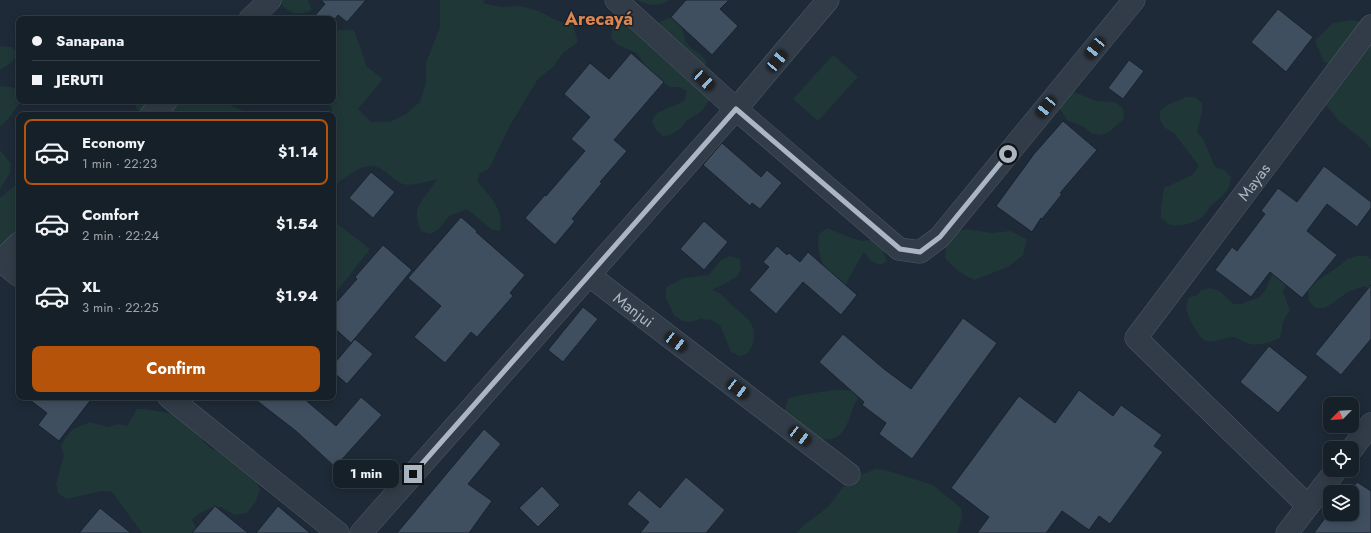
<!DOCTYPE html>
<html lang="en">
<head>
<meta charset="utf-8">
<style>
	:root { --surface:#162029; --page:#232d35; --text:#f1f3f6; --muted:#9ea3a8; --line:#353e46; --accent:#b45309 }
	body { margin:0; font-family:Jost,sans-serif; background:var(--page); color:var(--text); height:100vh; display:flex; flex-direction:column; font-size:15px; white-space:nowrap }
	* { box-sizing:border-box; margin:0 }
	p { font-size:13px; color:var(--muted) }
	.icon { flex:none; width:22px; height:22px; fill:none; stroke:currentColor; stroke-width:2; stroke-linecap:round; stroke-linejoin:round }
	.map { position:relative; flex:1; overflow:hidden }
	.panel { position:absolute; left:16px; top:112px; width:320px; height:288px; display:flex; flex-direction:column; background:var(--surface); border-radius:8px; box-shadow:0 2px 10px #0003,0 0 0 1px var(--line) }
	.panel>* { flex:none }
	.guide { position:absolute; left:16px; top:16px; width:320px; height:88px; border-radius:8px; box-shadow:0 2px 10px #0003,0 0 0 1px var(--line); display:grid; align-content:center; height:88px; padding:0 16px; background:var(--surface) }
	.needle { width:26px; rotate:246deg }
	.fabs { position:absolute; left:1323px; top:397px; display:grid; gap:8px }
	.fabs a { display:grid; place-items:center; width:36px; height:36px; border-radius:8px; background:var(--surface); box-shadow:0 2px 10px #0003,0 0 0 1px var(--line); font-size:20px }
	.end { position:absolute; width:18px; height:18px; margin:-9px; border:5px solid #abb6c5; background:#111; box-shadow:0 0 0 2px #111 }
	.from { border-radius:50% }
	.bubble { position:absolute; height:28px; border-radius:8px; background:var(--surface); box-shadow:0 2px 10px #0003,0 0 0 1px var(--line); font-size:13px; font-weight:700; line-height:28px; text-align:center }
	.car { position:absolute; width:12px; height:24px; margin:-12px -6px; border-radius:5px; box-shadow:0 0 3px 1px #0007; background:linear-gradient(#222 24%,#8ab4d8 0 40%,#222 0 76%,#8ab4d8 0 86%,#222 0) }
	.guide b { display:flex; align-items:center; gap:14px; height:38px; font-size:15px }
	.guide b+b { border-top:1px solid var(--line) }
	.guide i { width:10px; height:10px; background:var(--text) }
	ul { padding:7px 0 0; list-style:none }
	li { display:flex; align-items:center; gap:12px; height:66px; margin:0 8px 6px; padding:0 8px; border:2px solid transparent; border-radius:8px }
	li div { flex:1 }
	li b { display:block; font-size:15px }
	li em { font-style:normal; font-weight:700 }
	li.current { border-color:var(--accent) }
	li>.icon { width:36px; height:36px; stroke-width:1.5 }
	.primary-button { display:flex; gap:8px; margin-top:auto; padding:8px 16px }
	.primary-button a { flex:1; height:46px; border-radius:8px; background:var(--accent); color:#fff; font-size:16px; font-weight:700; line-height:46px; text-align:center }
	.map>svg:first-child { display:block }
	.green { fill:#203738 }
	.building { fill:#404f60; stroke:#19232e }
	.lines { fill:none; stroke-linecap:round; stroke-linejoin:round }
	.minor-casing { stroke:#4f5966; stroke-width:23 }
	.minor { stroke:#313c48; stroke-width:22 }
	.route { stroke:#abb6c5; stroke-width:5 }
	.labels { text-anchor:middle; stroke-width:3; stroke-linejoin:round; paint-order:stroke }
	.street-label { font-size:16px; fill:#abb6c5; stroke:#17212c }
	.quarter-label { font-size:18px; font-weight:bold; fill:#da8651; stroke:#17212c }
</style>
</head>
<body>
<div class="map">
<svg width="1371" height="533" viewBox="0 0 1371 533">
	<rect width="100%" height="100%" fill="#1e2a37"/>
	<g class="green">
		<path d="M280,0H308L312,10C298,17 288,13 279,1Z"/>
		<path d="M440,0H484L483,3L501,7L520,6L539,11L555,20L573,25L578,42L563,53L553,67L538,79L509,127L489,169L480,173L477,181C490,197 504,208 500,231L491,229L467,209L449,216L439,229L430,234L421,231C409,205 426,199 437,179C427,181 410,188 400,183C392,179 386,170 377,167C364,161 343,179 333,187V115L329,101H333V30H354L367,67L383,79L358,109L371,122H390L406,114L420,102L426,83V63L440,27Z"/>
		<path d="M637,0H669C660,7 647,6 637,0Z"/>
		<path d="M673,16L681,22L685,41L692,49L700,54L707,62L695,76L712,96L702,111L686,121L681,128L672,134L664,137L656,130L652,121L657,113L684,101L687,91L679,87H670L662,82L653,79L637,53L618,45L611,38L612,29L618,21H637L655,24Z"/>
		<path d="M1352,20L1362,22L1371,37V149L1363,140L1339,121L1326,105L1324,95L1333,66L1324,62L1315,41L1333,23Z"/>
		<path d="M0,46L12,47L17,54L12,62L0,70Z"/>
		<path d="M833,55L858,77L818,121L793,99Z"/>
		<path d="M0,86L11,87L19,90V101L20,102L9,118L0,126Z"/>
		<path d="M1069,90L1096,101L1115,102L1123,108L1124,119L1109,132L1100,135L1091,133L1084,127L1067,120L1057,104Z"/>
		<path d="M1186,97H1195L1202,103V112L1197,132L1203,139L1215,167L1224,170L1231,177C1229,194 1222,195 1211,206C1208,209 1206,213 1203,216C1196,223 1178,228 1168,224C1166,222 1163,220 1161,218V208L1164,188L1192,175L1199,166L1174,133L1165,128L1160,120V111L1168,105Z"/>
		<path d="M133,101H222L252,115H140Z"/>
		<path d="M0,150L11,164L10,173L0,189Z"/>
		<path d="M19,182V243L0,251V198Z"/>
		<path d="M335,222L370,249L333,296V225Z"/>
		<path d="M827,228L854,239L862,241L872,240L880,244L887,262L879,265L870,260L864,252L850,276L846,284L838,291C827,271 815,258 819,234Z"/>
		<path d="M966,229L992,233L1010,231L1027,239L1023,255L1008,267L974,280L958,271L945,258L947,235Z"/>
		<path d="M730,256L740,259L741,269L737,277L712,290C725,295 724,297 734,307C739,312 748,317 752,325C755,332 755,346 748,352C747,354 742,355 740,356L731,352L720,325L711,320L700,319L691,322L682,321L674,315L666,298V287L684,278L709,275L721,260Z"/>
		<path d="M1357,256H1367L1371,259V291L1365,286L1348,292L1325,308H1316L1309,301L1308,291L1313,283L1332,271L1348,259Z"/>
		<path d="M1273,273H1291L1283,292L1290,310L1284,319L1280,338C1267,343 1257,348 1244,342C1240,340 1237,337 1233,337C1223,337 1215,344 1206,341C1198,338 1186,314 1186,306C1187,303 1188,300 1189,297L1198,295L1201,290L1210,288L1220,291L1233,304H1242L1259,297L1265,291Z"/>
		<path d="M835,390H844L853,391L858,398C852,407 851,415 847,424C845,429 842,433 838,436C820,447 800,428 785,419V409L788,399C802,393 820,393 835,390Z"/>
		<path d="M137,409H146L178,415L193,424L203,441L210,448L230,455L252,473L260,490L256,501L247,513L235,515L221,507H214L198,514L192,520L196,528L195,533H142L112,492L102,491L66,499L58,493L56,484L64,455L61,446L66,437L73,429L90,422L108,427L118,424L127,426Z"/>
		<path d="M876,469L885,470L933,485L961,508L962,517L957,533H797L804,525L828,507L849,479Z"/>
	</g>
	<g class="building">
		<path d="M321,0H366L347,22L338,15L335,19H312L325,4Z"/>
		<path d="M686,0H729L720,9L738,26L712,55L671,17Z"/>
		<path d="M1278,9L1313,37L1286,72L1251,42Z"/>
		<path d="M631,53L664,82L614,140L627,151L600,182L602,183L572,219L575,221L555,245L525,218L545,195L546,196L585,151L571,139L590,117L564,94L590,63L609,79Z"/>
		<path d="M1129,60L1144,71L1123,99L1108,88Z"/>
		<path d="M1063,121L1097,150L1060,193L1062,194L1042,219L1041,218L1032,232L996,206L1034,154Z"/>
		<path d="M722,143L761,177L767,170L782,183L760,209L752,203L750,206L703,165Z"/>
		<path d="M1324,166L1371,202V208L1357,227L1327,204L1307,231L1337,255L1302,298L1270,272L1251,297L1215,270L1232,247L1237,251L1265,214L1261,211L1278,188L1297,202Z"/>
		<path d="M371,172L395,192L373,218L349,198Z"/>
		<path d="M461,217L477,231L476,232L525,275L510,293L513,296L477,337L471,332L445,363L414,337L441,306L408,278Z"/>
		<path d="M704,221L728,242L704,270L680,249Z"/>
		<path d="M383,245L412,270L351,343L333,327V306L357,279L355,277Z"/>
		<path d="M777,246L787,255L789,253L800,262L808,252L857,295L841,315L803,282L776,314L749,290L769,267L763,262Z"/>
		<path d="M1371,285V339L1341,375L1315,354Z"/>
		<path d="M583,307L598,319L563,362L548,350Z"/>
		<path d="M963,318L997,343L912,459L879,434L886,423L862,405L864,402L819,362L843,334L884,369L911,389Z"/>
		<path d="M355,339L373,354L347,384L333,372V365Z"/>
		<path d="M1269,346L1308,377L1278,413L1240,382Z"/>
		<path d="M1079,390L1113,416L1121,405L1162,435L1154,446L1163,452L1110,524L1099,516L1089,530L1062,511L1046,533H977L989,517L951,488L1019,396L1055,423Z"/>
		<path d="M26,397H93L59,441L38,425L47,413Z"/>
		<path d="M252,397H302L336,426L361,397L382,415L335,467L296,431Z"/>
		<path d="M484,429L501,444L468,484L492,501L469,533H397Z"/>
		<path d="M686,477L725,510L706,533H640L649,522L627,504L639,490L660,508Z"/>
		<path d="M1357,482L1371,491V533H1314L1328,514H1352V492H1350Z"/>
		<path d="M542,486L560,505L538,527L519,508Z"/>
		<path d="M215,506L248,533H192Z"/>
		<path d="M278,506L310,533H256Z"/>
		<path d="M100,508L131,533H79Z"/>
	</g>
	<g class="lines">
		<defs>
			<g id="minor">
				<path d="M616,0L736,109L899,249L920,252L940,237L1134,0"/>
				<path d="M250,19L270,0"/>
				<path d="M151,115L166,101"/>
				<path d="M1,261L19,276"/>
				<path d="M0,262L19,243"/>
				<path id="s1" d="M590,276L849,474"/>
				<path d="M169,397L338,533"/>
				<path d="M1352,449L1371,424"/>
				<path id="s2" d="M1308,506L1136,338L1371,26"/>
				<path d="M361,533L736,109L828,0"/>
				<path d="M1287,533L1336,470"/>
			</g>
		</defs>
		<use href="#minor" class="minor-casing"/>
		<use href="#minor" class="minor"/>
	</g>
	<g class="lines">
		<path class="route" d="M413,474L736,109L900,249L920,252L940,237L1008,154"/>
	</g>
	<g class="labels">
		<g class="street-label">
			<text dy="6" stroke="none"><textPath href="#s2" startOffset="436">Mayas</textPath></text>
			<text dy="6" stroke="none"><textPath href="#s1" startOffset="55">Manjui</textPath></text>
		</g>
		<g class="quarter-label">
			<text x="599" y="25">Arecayá</text>
		</g>
	</g>
</svg>
<div class="fabs">
<a><svg class="needle" viewBox="-14 -14 28 28"><path d="M0-13l5 13h-10z" fill="#e53935"/><path d="M0 13l5-13h-10z" fill="#9ea3a8"/></svg></a>
<a><svg class="icon" aria-label="locate" viewBox="0 0 24 24"><circle cx="12" cy="12" r="6"/><path d="M12 2v4M12 18v4M2 12h4M18 12h4"/></svg></a>
<a><svg class="icon" aria-label="layers" viewBox="0 0 24 24"><path d="M12 4l9 5-9 5-9-5zM3 14l9 5 9-5"/></svg></a>
</div>
<i class="end from" style="left:1008px;top:154px"></i>
<i class="end" style="left:413px;top:474px"></i>
<div class="bubble" style="left:333px;top:460px;width:66px">1 min</div>
<i class="car" style="left:1095px;top:48px;rotate:219deg"></i>
<i class="car" style="left:777px;top:61px;rotate:40deg"></i>
<i class="car" style="left:704px;top:80px;rotate:133deg"></i>
<i class="car" style="left:1046px;top:107px;rotate:219deg"></i>
<i class="car" style="left:676px;top:342px;rotate:127deg"></i>
<i class="car" style="left:738px;top:389px;rotate:127deg"></i>
<i class="car" style="left:800px;top:436px;rotate:127deg"></i>
<div class="guide">
<b><i class="from"></i>Sanapana</b>
<b><i></i>JERUTI</b>
</div>
<section class="panel">
<ul>
<li class="current"><svg class="icon" aria-label="car" viewBox="0 0 24 24"><path d="M5 17H2v-5l4-1 3-4h7l3 4 3 1v5h-3M9 17h6M6 11h13"/><circle cx="7" cy="17" r="2"/><circle cx="17" cy="17" r="2"/></svg><div><b>Economy</b><p>1 min · 22:23</p></div><em>$1.14</em></li>
<li><svg class="icon" aria-label="car" viewBox="0 0 24 24"><path d="M5 17H2v-5l4-1 3-4h7l3 4 3 1v5h-3M9 17h6M6 11h13"/><circle cx="7" cy="17" r="2"/><circle cx="17" cy="17" r="2"/></svg><div><b>Comfort</b><p>2 min · 22:24</p></div><em>$1.54</em></li>
<li><svg class="icon" aria-label="car" viewBox="0 0 24 24"><path d="M5 17H2v-5l4-1 3-4h7l3 4 3 1v5h-3M9 17h6M6 11h13"/><circle cx="7" cy="17" r="2"/><circle cx="17" cy="17" r="2"/></svg><div><b>XL</b><p>3 min · 22:25</p></div><em>$1.94</em></li>
</ul>
<div class="primary-button"><a>Confirm</a></div>
</section>
</div>
</body>
</html>
